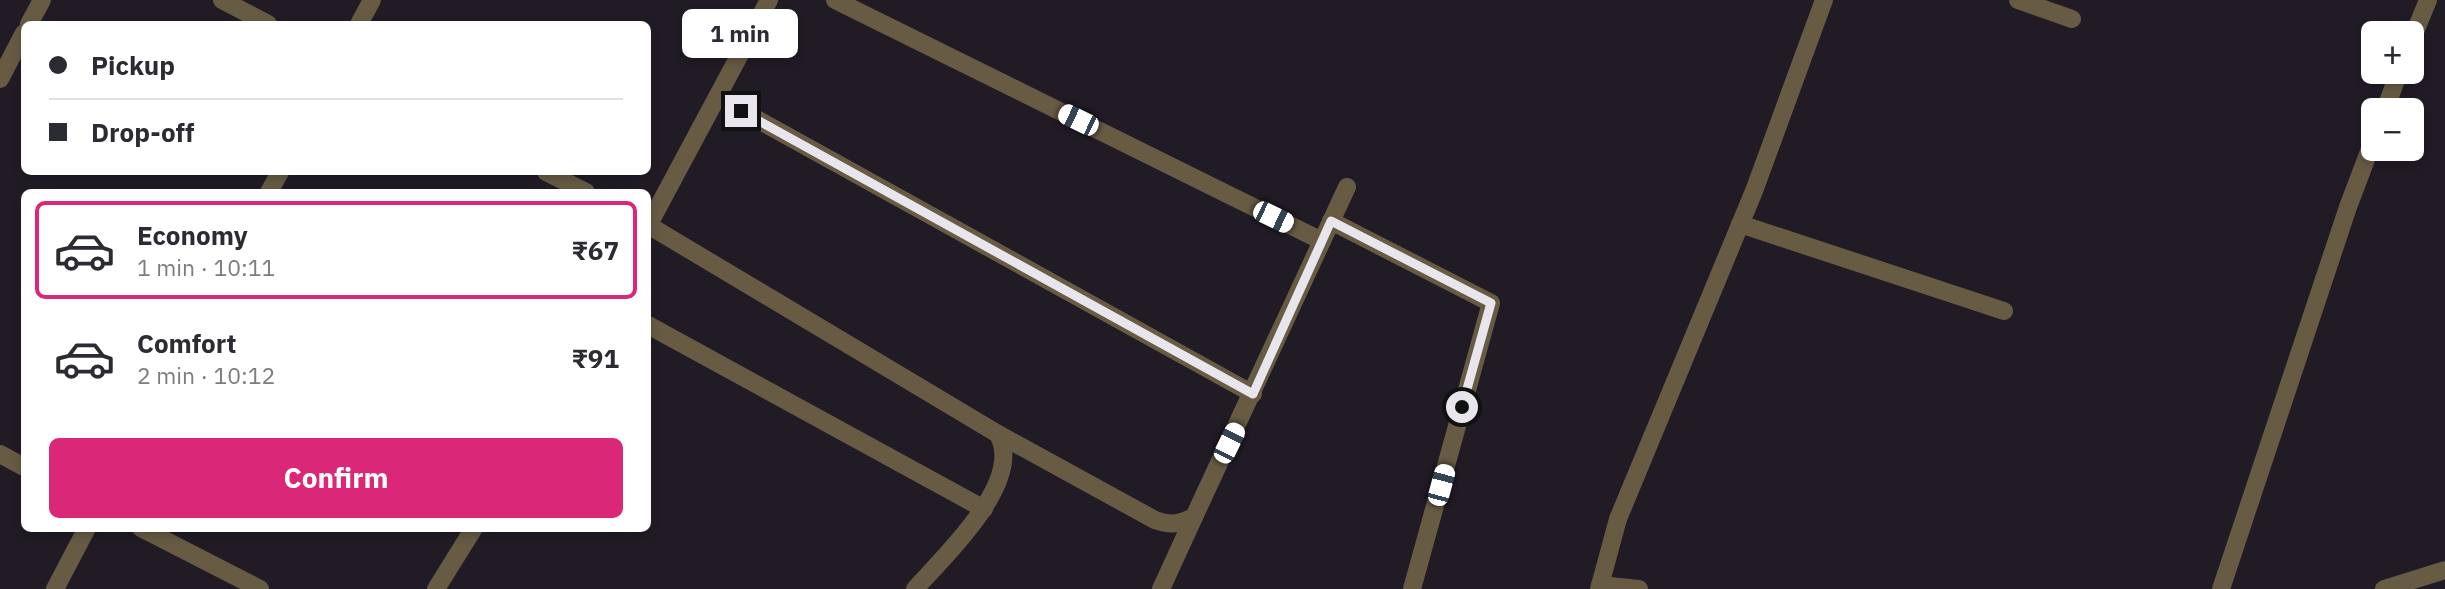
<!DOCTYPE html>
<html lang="en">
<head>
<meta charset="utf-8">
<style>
	:root { --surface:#fff; --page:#f7f7f7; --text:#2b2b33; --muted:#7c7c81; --line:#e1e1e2; --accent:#db2777 }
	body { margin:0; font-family:"IBM Plex Sans",sans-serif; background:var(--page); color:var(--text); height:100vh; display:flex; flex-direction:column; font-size:26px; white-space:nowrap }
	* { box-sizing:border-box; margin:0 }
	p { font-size:23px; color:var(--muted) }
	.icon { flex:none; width:38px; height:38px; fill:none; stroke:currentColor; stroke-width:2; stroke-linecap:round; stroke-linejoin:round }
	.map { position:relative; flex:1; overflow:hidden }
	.side { position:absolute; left:21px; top:189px; width:630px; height:343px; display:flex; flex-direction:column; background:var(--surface); border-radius:10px; box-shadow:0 4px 10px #0003 }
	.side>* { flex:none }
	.hud { position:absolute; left:21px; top:21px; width:630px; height:154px; border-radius:10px; box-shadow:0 4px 10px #0003; display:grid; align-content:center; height:154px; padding:0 28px; background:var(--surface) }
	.fabs { position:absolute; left:2361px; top:21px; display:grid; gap:14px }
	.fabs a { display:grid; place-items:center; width:63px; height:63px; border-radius:10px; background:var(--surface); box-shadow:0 4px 10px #0003; font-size:35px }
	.end { position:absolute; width:32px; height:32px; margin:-16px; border:9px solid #e9e5ec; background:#111; box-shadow:0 0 0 4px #111 }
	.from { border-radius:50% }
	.bubble { position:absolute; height:49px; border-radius:10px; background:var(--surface); box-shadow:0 4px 10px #0003; font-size:23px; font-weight:700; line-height:49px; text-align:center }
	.car { position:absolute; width:21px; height:42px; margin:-21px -10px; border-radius:9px; box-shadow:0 0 5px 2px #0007; background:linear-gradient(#fff 24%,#345 0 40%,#fff 0 76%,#345 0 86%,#fff 0) }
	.hud b { display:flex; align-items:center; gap:24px; height:66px; font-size:26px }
	.hud b+b { border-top:2px solid var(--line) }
	.hud i { width:18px; height:18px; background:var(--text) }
	ul { padding:12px 0 0; list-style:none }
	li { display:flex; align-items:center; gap:21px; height:98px; margin:0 14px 10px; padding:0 14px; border:4px solid transparent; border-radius:10px }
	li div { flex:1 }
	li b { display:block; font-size:26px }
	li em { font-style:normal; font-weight:700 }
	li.active { border-color:var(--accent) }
	li>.icon { width:63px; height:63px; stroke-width:1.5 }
	.cta { display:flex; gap:14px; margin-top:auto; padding:14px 28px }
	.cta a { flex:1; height:80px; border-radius:10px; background:var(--accent); color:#fff; font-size:28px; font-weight:700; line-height:80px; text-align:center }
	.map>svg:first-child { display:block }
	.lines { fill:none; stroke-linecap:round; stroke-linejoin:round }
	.minor { stroke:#675b44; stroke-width:18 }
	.route { stroke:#e9e5ec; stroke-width:9 }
</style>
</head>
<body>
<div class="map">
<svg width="2445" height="589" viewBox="0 0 2445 589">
	<rect width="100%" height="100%" fill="#211b26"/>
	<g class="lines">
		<g class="minor">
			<path d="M222,0L268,24"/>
			<path d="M835,0L1322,241"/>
			<path d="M2018,0L2072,19"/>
			<path d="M29,24L42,0"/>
			<path d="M359,24L372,0"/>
			<path d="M2412,39L2428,0"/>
			<path d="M0,79L24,33"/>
			<path d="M717,97L1253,394"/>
			<path d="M2385,110L2399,72"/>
			<path d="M546,172L586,192"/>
			<path d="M269,192L280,172"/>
			<path d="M1331,221L1491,303L1412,589"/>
			<path d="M1740,224L2004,311"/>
			<path d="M648,225L998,434C1000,439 1003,445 1003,450C1009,495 943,558 915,589"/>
			<path d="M648,226L769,0"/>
			<path d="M648,325L984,509"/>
			<path d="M998,434L1155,520C1171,526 1179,524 1194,517L1347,187"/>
			<path d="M0,454L24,467"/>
			<path d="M141,528L260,589"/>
			<path d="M1600,585L1639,589"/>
			<path d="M55,589L87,528"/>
			<path d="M436,589L474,528"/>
			<path d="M1161,589L1194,517"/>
			<path d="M1599,589L1618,519L1754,191L1824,0"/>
			<path d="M2221,589L2348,207L2373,141"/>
			<path d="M2384,589L2445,570"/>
		</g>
	</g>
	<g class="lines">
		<path class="route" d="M741,111L1253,394L1331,221L1491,303L1462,407"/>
	</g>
</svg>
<div class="fabs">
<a>+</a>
<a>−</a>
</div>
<i class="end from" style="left:1462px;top:407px"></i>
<i class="end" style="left:741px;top:111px"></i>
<div class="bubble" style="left:682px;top:9px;width:116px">1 min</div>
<i class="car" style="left:1078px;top:120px;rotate:296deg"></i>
<i class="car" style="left:1273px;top:217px;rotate:116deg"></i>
<i class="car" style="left:1229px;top:443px;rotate:26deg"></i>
<i class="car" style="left:1441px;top:485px;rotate:15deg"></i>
<div class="hud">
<b><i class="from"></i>Pickup</b>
<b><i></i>Drop-off</b>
</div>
<section class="side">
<ul>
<li class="active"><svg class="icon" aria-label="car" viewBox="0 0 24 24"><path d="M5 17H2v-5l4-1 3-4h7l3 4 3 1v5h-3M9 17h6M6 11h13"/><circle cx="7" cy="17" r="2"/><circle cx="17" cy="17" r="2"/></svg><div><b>Economy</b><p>1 min · 10:11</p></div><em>₹67</em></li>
<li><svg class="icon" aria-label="car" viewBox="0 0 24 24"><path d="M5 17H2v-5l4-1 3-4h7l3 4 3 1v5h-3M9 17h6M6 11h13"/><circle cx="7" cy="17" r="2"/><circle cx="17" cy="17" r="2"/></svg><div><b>Comfort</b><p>2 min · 10:12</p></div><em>₹91</em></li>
</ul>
<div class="cta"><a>Confirm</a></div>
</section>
</div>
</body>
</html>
